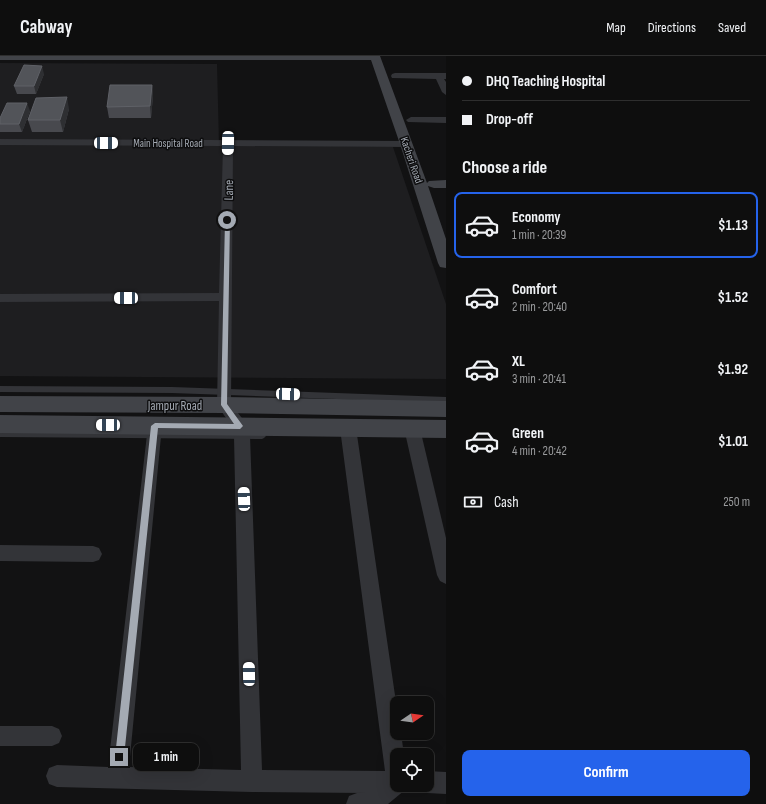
<!DOCTYPE html>
<html lang="en">
<head>
<meta charset="utf-8">
<style>
	:root { --surface:#0e0e0e; --page:#1c1c1c; --text:#f1f3f6; --muted:#9b9c9e; --line:#2e2e2e; --accent:#2563eb }
	body { margin:0; font-family:"Sofia Sans Condensed",sans-serif; background:var(--page); color:var(--text); height:100vh; display:flex; flex-direction:column; font-size:15px; white-space:nowrap }
	* { box-sizing:border-box; margin:0 }
	p { font-size:13px; color:var(--muted) }
	.icon { flex:none; width:22px; height:22px; fill:none; stroke:currentColor; stroke-width:2; stroke-linecap:round; stroke-linejoin:round }
	.map { position:relative; flex:1; overflow:hidden }
	.side { display:flex; flex-direction:column; background:var(--surface); width:320px }
	.side>* { flex:none }
	.banner { display:grid; align-content:center; height:88px; padding:0 16px; background:var(--surface) }
	.needle { width:26px; rotate:77deg }
	.controls { position:absolute; left:390px; top:640px; display:grid; gap:8px }
	.controls a { display:grid; place-items:center; width:44px; height:44px; border-radius:8px; background:var(--surface); box-shadow:0 4px 16px #0002,0 0 0 1px var(--line); font-size:20px }
	.end { position:absolute; width:18px; height:18px; margin:-9px; border:5px solid #a4aab3; background:#111; box-shadow:0 0 0 2px #111 }
	.from { border-radius:50% }
	.bubble { position:absolute; height:28px; border-radius:8px; background:var(--surface); box-shadow:0 4px 16px #0002,0 0 0 1px var(--line); font-size:13px; font-weight:700; line-height:28px; text-align:center }
	.car { position:absolute; width:12px; height:24px; margin:-12px -6px; border-radius:5px; box-shadow:0 0 3px 1px #0007; background:linear-gradient(#fff 24%,#345 0 40%,#fff 0 76%,#345 0 86%,#fff 0) }
	.banner b { display:flex; align-items:center; gap:14px; height:38px; font-size:15px }
	.banner b+b { border-top:1px solid var(--line) }
	.banner i { width:10px; height:10px; background:var(--text) }
	ul { padding:0; list-style:none }
	li { display:flex; align-items:center; gap:12px; height:66px; margin:0 8px 6px; padding:0 8px; border:2px solid transparent; border-radius:8px }
	li div { flex:1 }
	li b { display:block; font-size:15px }
	li em { font-style:normal; font-weight:700 }
	li.on { border-color:var(--accent) }
	li>.icon { width:36px; height:36px; stroke-width:1.5 }
	h2 { padding:0 16px; font-size:18px; line-height:48px }
	.pay { display:flex; align-items:center; gap:10px; height:44px; padding:0 16px; font-size:15px }
	.pay p { margin-inline-start:auto }
	.cta { display:flex; gap:8px; margin-top:auto; padding:8px 16px }
	.cta a { flex:1; height:46px; border-radius:8px; background:var(--accent); color:#fff; font-size:16px; font-weight:700; line-height:46px; text-align:center }
	header { display:flex; align-items:center; gap:24px; box-sizing:border-box; height:56px; padding:0 20px; background:var(--surface); border-bottom:1px solid var(--line) }
	header strong { font-size:19px }
	nav { display:flex; gap:22px; margin-inline-start:auto; font-size:14px }
	main { display:flex; flex:1; min-height:0 }
	.map>svg:first-child { display:block }
	.built { fill:#1e1e20 }
	.lines { fill:none; stroke-linecap:round; stroke-linejoin:round }
	.lane { fill:#333438; fill-rule:evenodd }
	.street { fill:#333438; fill-rule:evenodd }
	.secondary { fill:#414348; fill-rule:evenodd }
	.wall { fill:#48494e }
	.shaded-wall { fill:#2e2f32 }
	.building { fill:#525459; stroke:#5f6167 }
	.route { fill:#a4aab3 }
	.labels { text-anchor:middle; stroke-width:3; stroke-linejoin:round; paint-order:stroke }
	.far-street-label { font-size:11px; fill:#a4aab3; stroke:#0d0d0e }
	.street-label { font-size:13px; fill:#a4aab3; stroke:#0d0d0e }
</style>
</head>
<body>
<header>
<strong>Cabway</strong>
<nav><a>Map</a><a>Directions</a><a>Saved</a></nav>
</header>
<main>
<div class="map">
<svg width="446" height="748" viewBox="0 0 446 748">
	<rect width="100%" height="100%" fill="#121213"/>
	<path class="built" d="M0,7L217,8L219,88L393,91L446,248V323L0,320Z"/>
	<g class="lines">
		<g class="lane">
			<path d="M0,330L172,331L446,341V347L172,337L0,336Z"/>
			<path d="M0,375L262,377L264,378L266,380L264,382L262,383L0,381Z"/>
		</g>
		<g class="street">
			<path d="M395,17H446V23H444L446,26V39L442,36L436,23L392,22L391,20L392,18Z"/>
			<path d="M411,61H446V67L408,66L406,64Z"/>
			<path d="M0,83L407,85L412,88L407,91L233,90L231,348L245,366L250,380L262,714L385,715L341,380L342,372L344,368L349,366L354,368L356,372L397,653V677H401L404,699H397V729H407L405,734L388,748H346L349,740L357,737H365L252,736L57,731L49,728L46,720L49,712L57,709L108,711L148,370L150,366L155,364L160,366L162,370L129,711L241,714L234,380L233,372L217,349L219,245L0,246V238L219,237L223,90L0,89Z"/>
			<path d="M414,375L419,377L422,381L446,482V528L440,525L437,519L406,381L409,377Z"/>
			<path d="M0,489L93,490L99,492L102,498L99,504L93,506L0,505Z"/>
			<path d="M0,670H52L59,673L62,680L59,687L52,690H0Z"/>
			<path d="M427,715L446,716V738L427,737L419,734L417,729H427Z"/>
		</g>
		<g class="secondary">
			<path d="M0,0H380L427,127L429,125L446,124V132H434L428,130L446,183V212L440,211L438,207L400,88L371,4H0Z"/>
			<path d="M0,340L224,341L446,345V361L224,357L0,356Z"/>
			<path d="M0,359L446,364V382L0,377Z"/>
		</g>
	</g>
	<g class="wall">
		<path d="M44,18L36,38H17L14,30Z"/>
		<path d="M152,29L153,40L151,62H109L107,51Z"/>
		<path d="M69,53L63,76H32L28,64Z"/>
		<path d="M30,55L22,76H0V62Z"/>
	</g>
	<g class="shaded-wall">
		<path d="M42,10L44,18L36,38L34,30Z"/>
		<path d="M152,29L153,40L151,62L150,50Z"/>
		<path d="M67,41L69,53L63,76L60,64Z"/>
		<path d="M27,47L30,55L22,76L19,68Z"/>
	</g>
	<g class="building">
		<path d="M24,9L42,10L34,30H14Z"/>
		<path d="M110,29H152L150,50L107,51Z"/>
		<path d="M67,41L60,64H28L36,42Z"/>
		<path d="M7,47H27L19,68H0V62Z"/>
	</g>
	<path class="route" d="M227,163L230,164L227,348L243,370L240,373L158,372L124,701L123,704L119,705L116,704L115,701L151,370L155,367L234,368L221,349L225,164Z"/>
	<g class="labels">
		<g class="far-street-label">
			<text x="168" y="91">Main Hospital Road</text>
			<text transform="translate(412 104) rotate(71)" y="4">Kacheri Road</text>
		</g>
		<g class="street-label">
			<text transform="translate(228 134) rotate(-89)" y="5">Lane</text>
			<text x="175" y="354">Jampur Road</text>
		</g>
	</g>
</svg>
<div class="controls">
<a><svg class="needle" viewBox="-14 -14 28 28"><path d="M0-13l5 13h-10z" fill="#e53935"/><path d="M0 13l5-13h-10z" fill="#9b9c9e"/></svg></a>
<a><svg class="icon" aria-label="locate" viewBox="0 0 24 24"><circle cx="12" cy="12" r="6"/><path d="M12 2v4M12 18v4M2 12h4M18 12h4"/></svg></a>
</div>
<i class="end from" style="left:227px;top:164px"></i>
<i class="end" style="left:119px;top:701px"></i>
<div class="bubble" style="left:133px;top:687px;width:66px">1 min</div>
<i class="car" style="left:106px;top:87px;rotate:90deg"></i>
<i class="car" style="left:228px;top:87px;rotate:181deg"></i>
<i class="car" style="left:126px;top:242px;rotate:270deg"></i>
<i class="car" style="left:288px;top:338px;rotate:92deg"></i>
<i class="car" style="left:108px;top:369px;rotate:270deg"></i>
<i class="car" style="left:244px;top:443px;rotate:358deg"></i>
<i class="car" style="left:249px;top:618px;rotate:359deg"></i>
</div>
<section class="side">
<div class="banner">
<b><i class="from"></i>DHQ Teaching Hospital</b>
<b><i></i>Drop-off</b>
</div>
<h2>Choose a ride</h2>
<ul>
<li class="on"><svg class="icon" aria-label="car" viewBox="0 0 24 24"><path d="M5 17H2v-5l4-1 3-4h7l3 4 3 1v5h-3M9 17h6M6 11h13"/><circle cx="7" cy="17" r="2"/><circle cx="17" cy="17" r="2"/></svg><div><b>Economy</b><p>1 min · 20:39</p></div><em>$1.13</em></li>
<li><svg class="icon" aria-label="car" viewBox="0 0 24 24"><path d="M5 17H2v-5l4-1 3-4h7l3 4 3 1v5h-3M9 17h6M6 11h13"/><circle cx="7" cy="17" r="2"/><circle cx="17" cy="17" r="2"/></svg><div><b>Comfort</b><p>2 min · 20:40</p></div><em>$1.52</em></li>
<li><svg class="icon" aria-label="car" viewBox="0 0 24 24"><path d="M5 17H2v-5l4-1 3-4h7l3 4 3 1v5h-3M9 17h6M6 11h13"/><circle cx="7" cy="17" r="2"/><circle cx="17" cy="17" r="2"/></svg><div><b>XL</b><p>3 min · 20:41</p></div><em>$1.92</em></li>
<li><svg class="icon" aria-label="car" viewBox="0 0 24 24"><path d="M5 17H2v-5l4-1 3-4h7l3 4 3 1v5h-3M9 17h6M6 11h13"/><circle cx="7" cy="17" r="2"/><circle cx="17" cy="17" r="2"/></svg><div><b>Green</b><p>4 min · 20:42</p></div><em>$1.01</em></li>
</ul>
<div class="pay"><svg class="icon" aria-label="cash" viewBox="0 0 24 24"><path d="M3 7h18v10H3z"/><circle cx="12" cy="12" r="2"/></svg>Cash<p>250 m</p></div>
<div class="cta"><a>Confirm</a></div>
</section>
</main>
</body>
</html>
